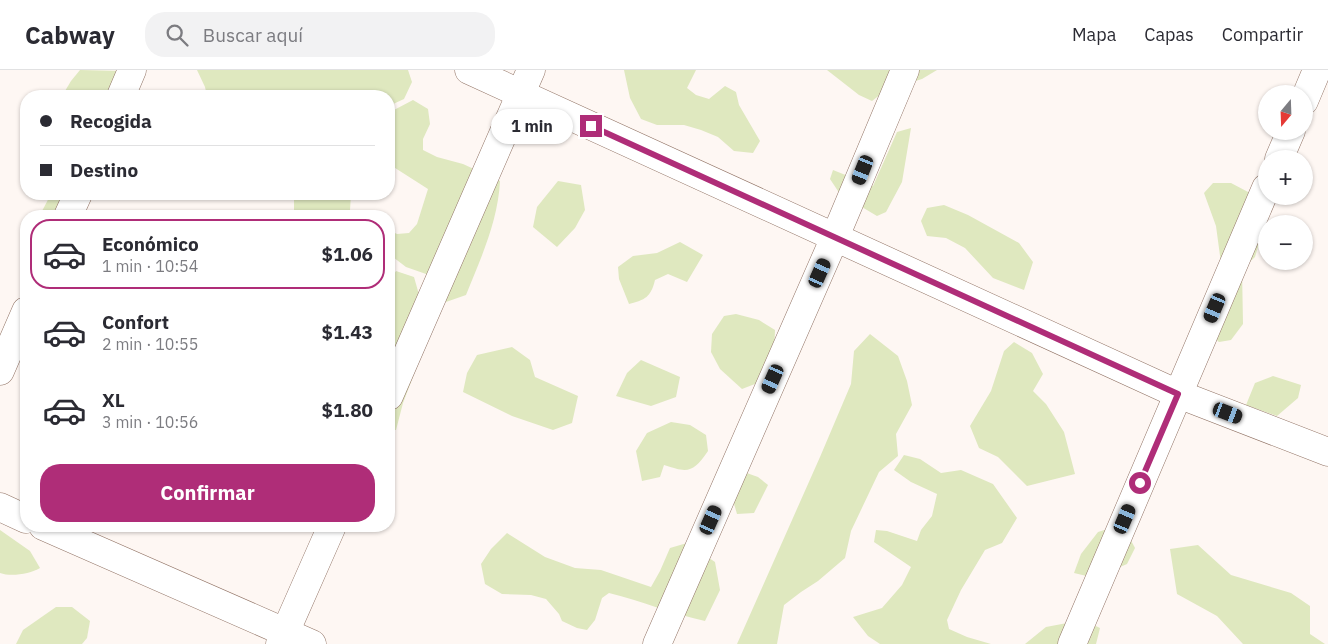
<!DOCTYPE html>
<html lang="es">
<head>
<meta charset="utf-8">
<style>
	:root { --surface:#fff; --page:#f2f2f3; --text:#2b2b33; --muted:#7c7c81; --line:#e1e1e2; --accent:#af2d78 }
	body { margin:0; font-family:"IBM Plex Sans",sans-serif; background:var(--page); color:var(--text); height:100vh; display:flex; flex-direction:column; font-size:19px; white-space:nowrap }
	* { box-sizing:border-box; margin:0 }
	p { font-size:16px; color:var(--muted) }
	.icon { flex:none; width:28px; height:28px; fill:none; stroke:currentColor; stroke-width:2; stroke-linecap:round; stroke-linejoin:round }
	.map { position:relative; flex:1; overflow:hidden }
	.panel { position:absolute; left:20px; top:140px; width:375px; height:322px; display:flex; flex-direction:column; background:var(--surface); border-radius:20px; box-shadow:0 1px 4px #0004 }
	.panel>* { flex:none }
	.guide { position:absolute; left:20px; top:20px; width:375px; height:110px; border-radius:20px; box-shadow:0 1px 4px #0004; display:grid; align-content:center; height:110px; padding:0 20px; background:var(--surface) }
	.needle { width:32px; rotate:199deg }
	.fabs { position:absolute; left:1258px; top:15px; display:grid; gap:10px }
	.fabs a { display:grid; place-items:center; width:55px; height:55px; border-radius:50%; background:var(--surface); box-shadow:0 1px 4px #0004; font-size:25px }
	.end { position:absolute; width:22px; height:22px; margin:-11px; border:6px solid #af2d78; background:#fff; box-shadow:0 0 0 2px #fff }
	.from { border-radius:50% }
	.bubble { position:absolute; height:35px; border-radius:18px; background:var(--surface); box-shadow:0 1px 4px #0004; font-size:16px; font-weight:700; line-height:35px; text-align:center }
	.car { position:absolute; width:15px; height:30px; margin:-15px -8px; border-radius:6px; box-shadow:0 0 4px 1px #0007; background:linear-gradient(#222 24%,#8ab4d8 0 40%,#222 0 76%,#8ab4d8 0 86%,#222 0) }
	.guide b { display:flex; align-items:center; gap:18px; height:48px; font-size:19px }
	.guide b+b { border-top:1px solid var(--line) }
	.guide i { width:12px; height:12px; background:var(--text) }
	ul { padding:9px 0 0; list-style:none }
	li { display:flex; align-items:center; gap:15px; height:70px; margin:0 10px 8px; padding:0 10px; border:2px solid transparent; border-radius:20px }
	li div { flex:1 }
	li b { display:block; font-size:19px }
	li em { font-style:normal; font-weight:700 }
	li.current { border-color:var(--accent) }
	li>.icon { width:45px; height:45px; stroke-width:1.5 }
	.button { display:flex; gap:10px; margin-top:auto; padding:10px 20px }
	.button a { flex:1; height:58px; border-radius:20px; background:var(--accent); color:#fff; font-size:20px; font-weight:700; line-height:58px; text-align:center }
	header { display:flex; align-items:center; gap:30px; box-sizing:border-box; height:70px; padding:0 25px; background:var(--surface); border-bottom:1px solid var(--line) }
	header strong { font-size:24px }
	nav { display:flex; gap:28px; margin-inline-start:auto; font-size:18px }
	.search { width:350px; height:45px; background:var(--page); display:flex; align-items:center; gap:12px; box-sizing:border-box; padding:0 18px; border-radius:20px; color:var(--muted); font-size:19px }
	.map>svg:first-child { display:block }
	.green { fill:#dfe8bf }
	.lines { fill:none; stroke-linecap:round; stroke-linejoin:round }
	.street-casing { stroke:#917365; stroke-width:29 }
	.street { stroke:#fff; stroke-width:28 }
	.route { stroke:#af2d78; stroke-width:6 }
</style>
</head>
<body>
<header>
<strong>Cabway</strong>
<div class="search"><svg class="icon" aria-label="search" viewBox="0 0 24 24"><circle cx="10" cy="10" r="6"/><path d="M15 15l6 6"/></svg>Buscar aquí</div>
<nav><a>Mapa</a><a>Capas</a><a>Compartir</a></nav>
</header>
<div class="map">
<svg width="1328" height="574" viewBox="0 0 1328 574">
	<rect width="100%" height="100%" fill="#fef7f3"/>
	<g class="green">
		<path d="M80,0L122,1L137,25V26H62L71,11Z"/>
		<path d="M197,0H408L412,12L404,29L391,35L389,39V26H207L205,17Z"/>
		<path d="M624,0H696L687,18L696,25L709,29L725,16L736,22L739,35L760,71L753,83L734,81L718,67L701,60L684,55H657L641,49L630,28Z"/>
		<path d="M827,0H937L922,9L886,20L872,31L859,25Z"/>
		<path d="M413,30L428,39L430,54L423,69V80L437,87L463,94L500,111C498,151 481,188 466,225L446,232L426,204L406,197L389,184V160L397,164L409,163L417,154L428,119L392,96L389,90V48L394,40Z"/>
		<path d="M911,58L902,112L886,142L877,146L840,124L830,109L833,100L873,116L897,62Z"/>
		<path d="M558,111L581,115L585,140L575,158L557,177L533,157L537,137Z"/>
		<path d="M1213,113H1231L1250,123L1260,170L1255,187L1242,199L1243,254L1231,270L1219,272L1204,259L1223,208L1216,156L1204,123Z"/>
		<path d="M51,124H95L81,146H43L41,143Z"/>
		<path d="M294,124H351L350,140L361,146H303L294,142Z"/>
		<path d="M944,135L968,145L1019,173L1033,192L1024,220L993,208L965,178L946,168L927,166L921,151L927,138Z"/>
		<path d="M680,172L703,185L687,212L668,204L655,210C651,227 645,230 629,234L619,209L618,197L633,186L657,183Z"/>
		<path d="M396,201L414,207L424,242V278L403,333L396,360H389V212Z"/>
		<path d="M736,244L759,250L775,260L774,283L768,309L742,319L720,299L711,282L712,264L724,246Z"/>
		<path d="M870,264L898,286L907,311L912,335L896,364L898,386L879,402L851,461L845,488L818,511L801,522L784,535L777,574H737L820,387L851,314L854,281Z"/>
		<path d="M1014,272L1032,283L1043,304L1033,321L1046,334L1064,362L1075,404L1027,416L998,387L979,378L970,356L991,321L1004,281Z"/>
		<path d="M512,277L530,290L535,307L578,326L572,353L553,360L512,346L463,322L467,303L477,285Z"/>
		<path d="M641,290L680,307L676,327L651,336L616,326L627,303Z"/>
		<path d="M1273,306L1301,315L1298,328L1277,346L1246,335L1255,313Z"/>
		<path d="M671,352L690,355L706,365L708,381C693,403 688,403 664,395L660,407L642,411L636,381L647,363Z"/>
		<path d="M904,385L920,389L941,403L961,400L993,414L1017,448L1002,473L985,480L961,520L947,550L949,559L967,567L991,574H880L868,566L853,547L882,538L902,515L911,497L874,472L876,460L887,461L917,471L921,460L932,446L937,424L911,412L894,400Z"/>
		<path d="M741,401L758,407L768,415L754,443L737,444L732,427Z"/>
		<path d="M1114,457L1126,461L1135,478L1127,494L1095,508L1074,503L1081,484L1098,462Z"/>
		<path d="M0,460L30,481L40,498C30,504 11,507 0,503Z"/>
		<path d="M507,463L545,487L575,498L601,500L651,517L660,501L670,478L687,473L715,492L720,520L705,551C672,544 642,531 609,523L602,528L595,550L587,560L577,558L562,551L559,544L546,529L531,525L502,524L485,514L481,494L491,479Z"/>
		<path d="M1198,475L1231,505L1291,523L1310,536V564L1325,574H1243L1217,546L1177,524L1170,479Z"/>
		<path d="M56,537H72L90,551L87,568L82,574H16L23,560Z"/>
		<path d="M1083,550L1100,558L1096,574H1025L1046,557Z"/>
	</g>
	<g class="lines">
		<defs>
			<g id="street">
				<path d="M469,0L1178,324L1328,382"/>
				<path d="M121,26L132,0"/>
				<path d="M1304,31L1317,0"/>
				<path d="M1279,89L1291,61"/>
				<path d="M68,146L78,124"/>
				<path d="M0,301L26,241"/>
				<path d="M389,326L531,0"/>
				<path d="M0,437L26,449"/>
				<path d="M43,456L312,574"/>
				<path d="M280,574L332,456"/>
				<path d="M657,574L835,167L905,0"/>
				<path d="M1072,574L1266,118"/>
			</g>
		</defs>
		<use href="#street" class="street-casing"/>
		<use href="#street" class="street"/>
	</g>
	<g class="lines">
		<path class="route" d="M591,56L1178,324L1140,413"/>
	</g>
</svg>
<div class="fabs">
<a><svg class="needle" viewBox="-14 -14 28 28"><path d="M0-13l5 13h-10z" fill="#e53935"/><path d="M0 13l5-13h-10z" fill="#7c7c81"/></svg></a>
<a>+</a>
<a>−</a>
</div>
<i class="end from" style="left:1140px;top:413px"></i>
<i class="end" style="left:591px;top:56px"></i>
<div class="bubble" style="left:491px;top:39px;width:82px">1 min</div>
<i class="car" style="left:863px;top:100px;rotate:202deg"></i>
<i class="car" style="left:820px;top:203px;rotate:24deg"></i>
<i class="car" style="left:1215px;top:238px;rotate:203deg"></i>
<i class="car" style="left:773px;top:309px;rotate:204deg"></i>
<i class="car" style="left:1228px;top:343px;rotate:111deg"></i>
<i class="car" style="left:1125px;top:449px;rotate:23deg"></i>
<i class="car" style="left:711px;top:450px;rotate:24deg"></i>
<div class="guide">
<b><i class="from"></i>Recogida</b>
<b><i></i>Destino</b>
</div>
<section class="panel">
<ul>
<li class="current"><svg class="icon" aria-label="car" viewBox="0 0 24 24"><path d="M5 17H2v-5l4-1 3-4h7l3 4 3 1v5h-3M9 17h6M6 11h13"/><circle cx="7" cy="17" r="2"/><circle cx="17" cy="17" r="2"/></svg><div><b>Económico</b><p>1 min · 10:54</p></div><em>$1.06</em></li>
<li><svg class="icon" aria-label="car" viewBox="0 0 24 24"><path d="M5 17H2v-5l4-1 3-4h7l3 4 3 1v5h-3M9 17h6M6 11h13"/><circle cx="7" cy="17" r="2"/><circle cx="17" cy="17" r="2"/></svg><div><b>Confort</b><p>2 min · 10:55</p></div><em>$1.43</em></li>
<li><svg class="icon" aria-label="car" viewBox="0 0 24 24"><path d="M5 17H2v-5l4-1 3-4h7l3 4 3 1v5h-3M9 17h6M6 11h13"/><circle cx="7" cy="17" r="2"/><circle cx="17" cy="17" r="2"/></svg><div><b>XL</b><p>3 min · 10:56</p></div><em>$1.80</em></li>
</ul>
<div class="button"><a>Confirmar</a></div>
</section>
</div>
</body>
</html>
